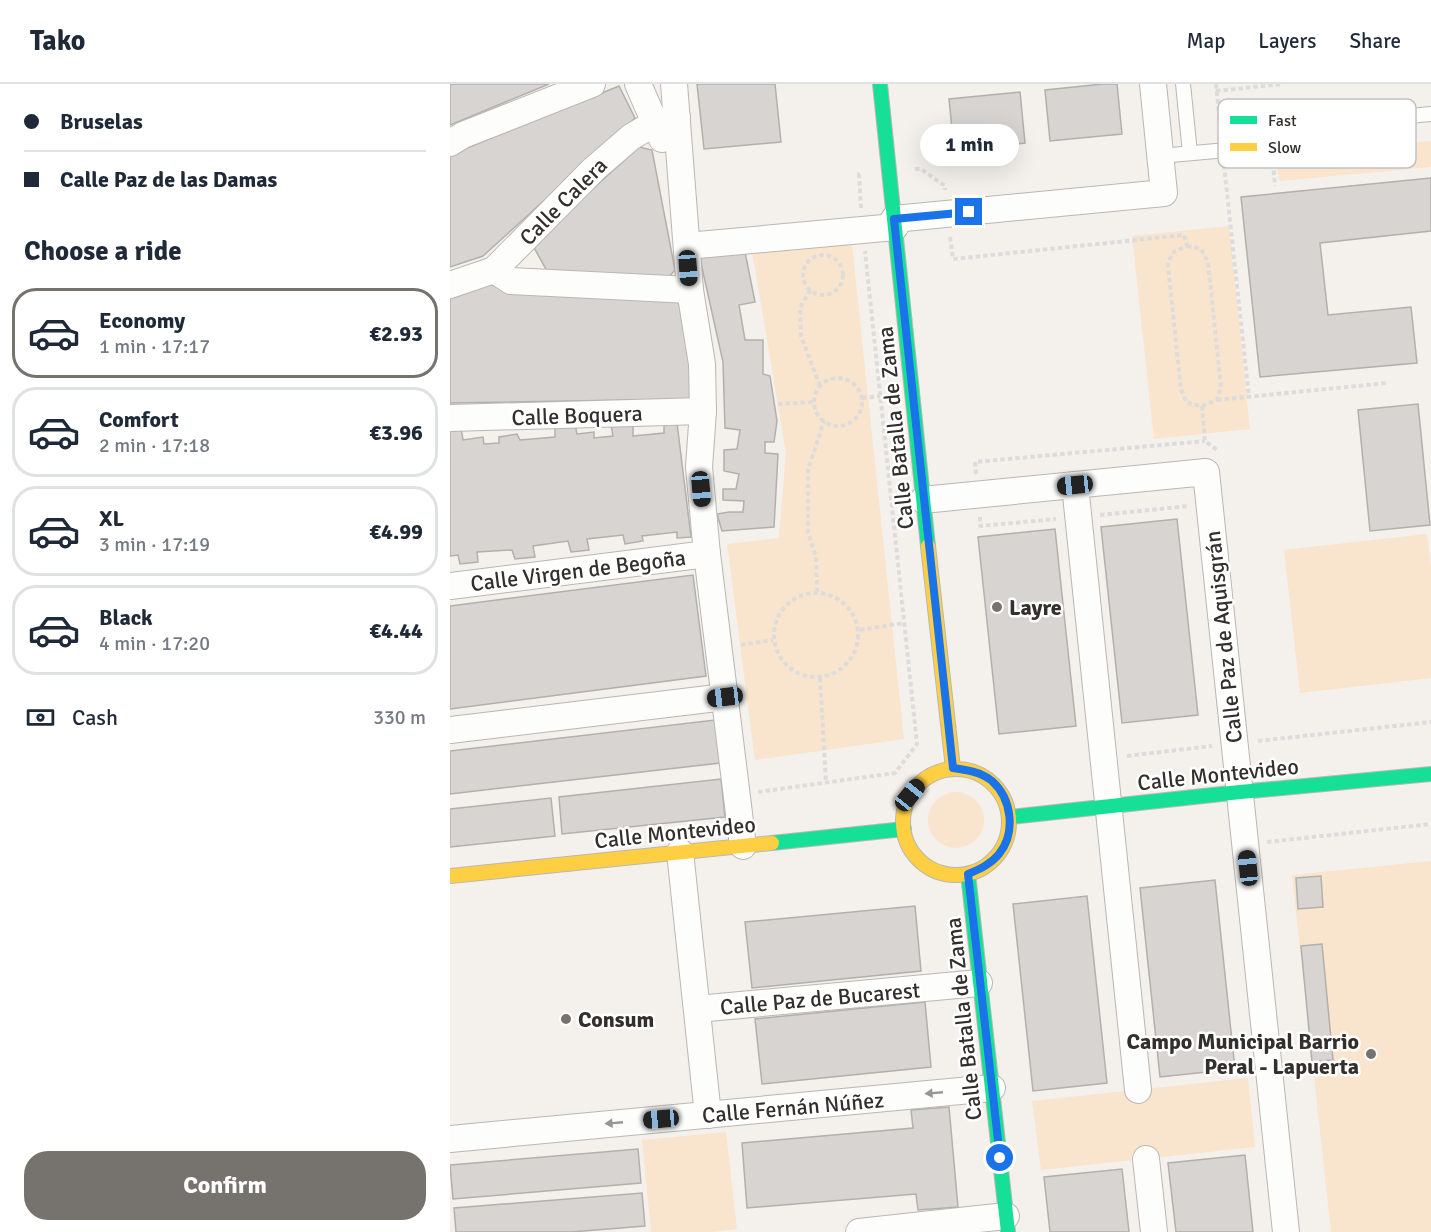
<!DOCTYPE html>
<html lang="en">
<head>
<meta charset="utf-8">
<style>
	:root { --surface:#fff; --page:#f6f6f7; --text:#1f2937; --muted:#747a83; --line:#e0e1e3; --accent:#76736f }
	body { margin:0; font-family:Signika,sans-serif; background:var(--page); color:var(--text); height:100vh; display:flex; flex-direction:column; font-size:22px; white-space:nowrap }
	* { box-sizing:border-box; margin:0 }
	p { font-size:20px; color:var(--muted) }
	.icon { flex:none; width:33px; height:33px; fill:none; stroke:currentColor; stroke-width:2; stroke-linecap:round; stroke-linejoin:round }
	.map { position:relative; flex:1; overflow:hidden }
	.sheet { display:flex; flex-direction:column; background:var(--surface); width:450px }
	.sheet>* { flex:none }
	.guide { display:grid; align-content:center; height:132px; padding:0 24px; background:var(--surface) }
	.end { position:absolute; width:27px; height:27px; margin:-14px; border:8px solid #1a73e8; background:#fff; box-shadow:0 0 0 3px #fff }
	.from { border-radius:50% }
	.bubble { position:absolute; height:42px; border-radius:21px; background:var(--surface); box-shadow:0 6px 24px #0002; font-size:20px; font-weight:800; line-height:42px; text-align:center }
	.car { position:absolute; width:18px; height:36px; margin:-18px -9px; border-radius:8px; box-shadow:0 0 4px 2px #0007; background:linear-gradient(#222 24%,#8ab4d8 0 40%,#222 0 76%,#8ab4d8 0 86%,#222 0) }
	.guide b { display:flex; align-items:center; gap:21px; height:57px; font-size:22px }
	.guide b+b { border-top:2px solid var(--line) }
	.guide i { width:15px; height:15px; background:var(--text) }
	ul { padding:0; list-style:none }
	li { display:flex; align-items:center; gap:18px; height:90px; margin:0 12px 9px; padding:0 12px; border:3px solid var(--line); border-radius:24px }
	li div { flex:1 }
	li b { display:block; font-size:22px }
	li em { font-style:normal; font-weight:800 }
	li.on { border-color:var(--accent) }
	li>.icon { width:54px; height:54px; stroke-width:1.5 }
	h2 { padding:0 24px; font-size:27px; line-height:72px }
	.pay { display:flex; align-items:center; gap:15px; height:66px; padding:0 24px; font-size:22px }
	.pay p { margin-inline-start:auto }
	.primary-button { display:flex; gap:12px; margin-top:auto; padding:12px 24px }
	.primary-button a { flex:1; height:69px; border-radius:24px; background:var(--accent); color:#fff; font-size:24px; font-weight:800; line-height:69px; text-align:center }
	header { display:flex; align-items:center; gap:36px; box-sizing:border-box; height:84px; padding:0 30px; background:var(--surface); border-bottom:2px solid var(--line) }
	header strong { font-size:28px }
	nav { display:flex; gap:33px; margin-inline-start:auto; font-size:21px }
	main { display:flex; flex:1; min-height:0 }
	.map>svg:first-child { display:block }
	.green { fill:#f9e4cd }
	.building { fill:#d7d4d1; stroke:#b3b0ac; stroke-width:1.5 }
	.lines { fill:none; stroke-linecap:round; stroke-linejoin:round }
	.lane-casing { stroke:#bab7b3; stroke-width:16 }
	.street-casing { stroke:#bab7b3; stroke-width:28 }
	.fast-casing { stroke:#bab7b3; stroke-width:16 }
	.slow-casing { stroke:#bab7b3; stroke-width:16 }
	.path { stroke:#dedcdb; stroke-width:4; stroke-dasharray:4.5 3; stroke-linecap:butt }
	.lane { stroke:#fdfdfc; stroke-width:14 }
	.street { stroke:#fdfdfc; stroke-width:26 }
	.fast { stroke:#16e098; stroke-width:14 }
	.slow { stroke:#ffcf43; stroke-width:14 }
	.oneway { fill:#989694 }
	.route { stroke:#1a73e8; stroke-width:8 }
	.poi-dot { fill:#76736f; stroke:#fff; stroke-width:2 }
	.labels { text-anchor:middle; stroke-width:5; stroke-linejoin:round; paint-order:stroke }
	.street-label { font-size:22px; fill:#322f2c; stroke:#fff }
	.poi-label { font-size:22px; font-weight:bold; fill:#322f2c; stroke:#fff; text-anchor:start }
	.key { fill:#fff; stroke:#c2c1c0; stroke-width:1.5 }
	.key-label { font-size:16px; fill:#322f2c }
</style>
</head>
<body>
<header>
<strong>Tako</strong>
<nav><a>Map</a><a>Layers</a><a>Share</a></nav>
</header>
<main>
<section class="sheet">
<div class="guide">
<b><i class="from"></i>Bruselas</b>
<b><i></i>Calle Paz de las Damas</b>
</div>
<h2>Choose a ride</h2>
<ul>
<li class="on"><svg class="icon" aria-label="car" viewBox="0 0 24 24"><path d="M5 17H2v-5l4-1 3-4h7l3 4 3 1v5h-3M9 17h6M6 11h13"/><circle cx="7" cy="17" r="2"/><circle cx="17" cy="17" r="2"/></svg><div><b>Economy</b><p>1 min · 17:17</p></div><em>€2.93</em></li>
<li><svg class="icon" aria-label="car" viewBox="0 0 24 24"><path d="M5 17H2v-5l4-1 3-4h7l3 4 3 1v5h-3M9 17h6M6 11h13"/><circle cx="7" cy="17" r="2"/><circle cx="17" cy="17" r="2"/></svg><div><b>Comfort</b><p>2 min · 17:18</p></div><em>€3.96</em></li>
<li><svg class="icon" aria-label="car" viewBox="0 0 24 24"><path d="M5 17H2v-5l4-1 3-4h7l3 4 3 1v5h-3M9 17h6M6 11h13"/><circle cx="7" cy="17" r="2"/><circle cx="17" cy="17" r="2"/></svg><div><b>XL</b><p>3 min · 17:19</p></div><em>€4.99</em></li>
<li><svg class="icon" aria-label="car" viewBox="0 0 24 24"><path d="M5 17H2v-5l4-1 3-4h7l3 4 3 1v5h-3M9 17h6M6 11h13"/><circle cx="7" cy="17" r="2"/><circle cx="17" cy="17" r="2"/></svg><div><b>Black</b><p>4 min · 17:20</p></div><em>€4.44</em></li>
</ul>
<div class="pay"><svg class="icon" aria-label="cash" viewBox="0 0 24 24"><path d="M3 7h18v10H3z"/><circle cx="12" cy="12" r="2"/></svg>Cash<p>330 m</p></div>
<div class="primary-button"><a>Confirm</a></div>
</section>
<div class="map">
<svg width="981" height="1148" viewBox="0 0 981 1148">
	<rect width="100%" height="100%" fill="#f4f0ec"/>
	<g class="green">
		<path d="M981,57V83L829,97L826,71Z"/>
		<path d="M779,142L800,345L704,355L682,152Z"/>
		<path d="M401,151L454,655L305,676L277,460L329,454L336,369L301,161Z"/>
		<path d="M977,450L981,484V594L850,609L834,466Z"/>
		<circle cx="506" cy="736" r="28"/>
		<path d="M981,777V1148H881L842,791Z"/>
		<path d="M798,994L805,1063L591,1086L582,1017Z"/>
		<path d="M276,1048L287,1145L262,1148H201L192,1056Z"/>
	</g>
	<g class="building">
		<path d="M0,0H99L0,41Z"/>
		<path d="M247,0H325L331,58L254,65Z"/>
		<path d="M653,0H667L672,50L600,57L595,6Z"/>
		<path d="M169,2L185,34L33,172L0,183V71Z"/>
		<path d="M570,8L575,59L504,66L499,15Z"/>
		<path d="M189,63L202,66L225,186L217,195L97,187L82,160Z"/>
		<path d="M981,94V147L870,159L878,231L961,223L967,279L810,293L791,113Z"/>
		<path d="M294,163L305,218L289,221L295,256H313V290L320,292L327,337L324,358H315V369L328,370L324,443L272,447L267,430L279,428H293L294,417L273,416V405H286L289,390L274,387V366L287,365L290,346L275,344L273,278L249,170Z"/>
		<path d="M35,196L46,203L221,213L234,221L242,315L0,319V209Z"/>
		<path d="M968,320L980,441L920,447L908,326Z"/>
		<path d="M183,339V352L214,349V340L227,339L241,453L227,454V448L192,452L193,457L175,460L173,451L137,455L139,466L121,468L118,457L83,462L85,473L65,475L62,466L27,468L28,478L10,480L8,471L0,472V344L11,343L13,356L33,353L34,360L49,359V353L67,350L70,356L105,353V342L125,340L127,350L144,348V354L163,352L161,341Z"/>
		<path d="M727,435L748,631L672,639L651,443Z"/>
		<path d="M605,445L626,642L549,650L528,453Z"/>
		<path d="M243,491L256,592L0,625V522Z"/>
		<path d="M265,636L270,679L0,710V667Z"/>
		<path d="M271,695L275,733L112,750L109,713Z"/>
		<path d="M101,714L105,752L0,763V725Z"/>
		<path d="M871,792L873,823L848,825L846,794Z"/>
		<path d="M765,796L785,985L710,993L690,804Z"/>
		<path d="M637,812L657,999L583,1007L563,820Z"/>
		<path d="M465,822L471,887L302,904L295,838Z"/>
		<path d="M872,860L883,976L862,978L851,862Z"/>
		<path d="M475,918L481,983L312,1000L305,935Z"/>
		<path d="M499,1023L508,1123L468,1126L466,1110L297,1124L292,1059L463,1044L461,1026Z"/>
		<path d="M188,1065L191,1099L3,1115L0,1081Z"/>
		<path d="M795,1071L803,1148H726L718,1079Z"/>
		<path d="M672,1085L679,1148H600L594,1093Z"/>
		<path d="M192,1109L195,1142L121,1148H6L4,1124Z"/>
	</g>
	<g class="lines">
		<defs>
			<g id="lane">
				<path d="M733,0L740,69"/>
				<path d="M710,72L822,62L852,42L981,30"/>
			</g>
			<g id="street">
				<path d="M188,0L212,55"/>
				<path d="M224,0L240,206L252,280L253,327L249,383L257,470L293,762"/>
				<path d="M0,59L13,51L142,0"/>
				<path d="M444,135L714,109L703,0"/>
				<path d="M237,162L445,143"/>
				<path d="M44,186L61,197L240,206"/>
				<path d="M0,201L44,186L144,85L181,53L205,39L227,33"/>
				<path d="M0,334L253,327"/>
				<path d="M625,401L688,1006"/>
				<path d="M473,416L756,388L836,1148"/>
				<path d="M0,502L257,470"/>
				<path d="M0,646L275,613"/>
				<path d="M230,768L258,1031"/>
				<path d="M247,925L529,899"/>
				<path d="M0,1055L542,1004"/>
				<path d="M696,1075L704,1148"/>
				<path d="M409,1148L556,1132"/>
			</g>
			<g id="fast">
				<path d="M430,0L478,462"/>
				<path d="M560,733L790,708L981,690"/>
				<path d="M322,759L454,745"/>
				<path d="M518,790L558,1148"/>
			</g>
			<g id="slow">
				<path d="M478,462L503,684"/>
				<circle cx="506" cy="738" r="53"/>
				<path d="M0,792L322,759"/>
			</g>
		</defs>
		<use href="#lane" class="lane-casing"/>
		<use href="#street" class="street-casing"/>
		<use href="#fast" class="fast-casing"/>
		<use href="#slow" class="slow-casing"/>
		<g class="path">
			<path d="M766,0L771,50"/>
			<path d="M766,7L832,0"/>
			<path d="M823,79L825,102"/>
			<path d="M774,81L799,313"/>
			<path d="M465,85H471L495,102V106"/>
			<path d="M411,124L409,90H412"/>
			<path d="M500,153L503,175L734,151L737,162"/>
			<path d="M737,162L751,165L758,178L771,303L767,316L752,322L737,319L731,306L718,181L722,169Z"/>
			<circle cx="373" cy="191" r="20"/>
			<path d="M360,206L350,224L351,252L370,302"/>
			<circle cx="388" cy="318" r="24"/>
			<path d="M412,314L430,312"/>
			<path d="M767,316L937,299"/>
			<path d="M328,320L364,318"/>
			<path d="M752,322L755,357L767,366"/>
			<path d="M526,390L525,378L755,357"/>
			<path d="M650,431L738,422"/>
			<path d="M530,433V442L606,435"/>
			<path d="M367,508L366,472L358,449V386L374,337"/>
			<circle cx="366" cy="551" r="42"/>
			<path d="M410,546L454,539"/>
			<path d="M291,561L323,556"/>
			<path d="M370,594L376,699"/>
			<path d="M808,657L981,638"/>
			<path d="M677,672L762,662"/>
			<path d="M308,708L445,689L467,660L415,167"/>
			<path d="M817,758L981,740"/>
		</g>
		<use href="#lane" class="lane"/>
		<use href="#street" class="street"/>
		<use href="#fast" class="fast"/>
		<use href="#slow" class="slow"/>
	</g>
	<defs><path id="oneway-solid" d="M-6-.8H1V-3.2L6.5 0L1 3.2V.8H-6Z" transform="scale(1.5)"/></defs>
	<g class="oneway">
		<use href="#oneway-solid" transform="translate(484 1009) rotate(175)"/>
		<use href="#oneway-solid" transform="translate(164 1039) rotate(175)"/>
	</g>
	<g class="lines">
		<path class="route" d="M519,128L444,135L503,684C517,686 531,688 542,697C562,715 566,749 549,770C541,780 530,785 518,790L550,1074"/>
	</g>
	<g class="poi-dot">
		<circle cx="547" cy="523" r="6"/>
		<circle cx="116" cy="935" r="6"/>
		<circle cx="921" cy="970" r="6"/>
	</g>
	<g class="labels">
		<g class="street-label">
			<text transform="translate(113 117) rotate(-45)" y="8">Calle Calera</text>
			<text transform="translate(127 331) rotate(-2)" y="8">Calle Boquera</text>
			<text transform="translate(445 344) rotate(-96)" y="8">Calle Batalla de Zama</text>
			<text transform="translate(128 486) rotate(-7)" y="8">Calle Virgen de Begoña</text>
			<text transform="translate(773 553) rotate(-96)" y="8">Calle Paz de Aquisgrán</text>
			<text transform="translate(768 690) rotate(-6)" y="8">Calle Montevideo</text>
			<text transform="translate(225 748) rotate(-6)" y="8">Calle Montevideo</text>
			<text transform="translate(370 914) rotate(-5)" y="8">Calle Paz de Bucarest</text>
			<text transform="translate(513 935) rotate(-96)" y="8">Calle Batalla de Zama</text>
			<text transform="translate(343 1023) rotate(-5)" y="8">Calle Fernán Núñez</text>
		</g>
		<g class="poi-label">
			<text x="559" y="531">Layre</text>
			<text x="128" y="943">Consum</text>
			<text x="909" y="965" text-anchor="end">Campo Municipal Barrio<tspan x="909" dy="25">Peral - Lapuerta</tspan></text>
		</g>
	</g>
	<rect x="768" y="15" width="198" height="69" rx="9" class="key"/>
	<rect x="780" y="32" width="27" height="8" fill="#16e098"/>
	<rect x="780" y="59" width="27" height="8" fill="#ffcf43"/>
	<g class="key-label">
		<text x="818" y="42">Fast</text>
		<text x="818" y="69">Slow</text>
	</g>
</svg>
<i class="end from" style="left:550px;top:1074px"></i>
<i class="end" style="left:519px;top:128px"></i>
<div class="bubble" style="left:470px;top:40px;width:99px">1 min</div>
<i class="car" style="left:238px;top:184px;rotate:176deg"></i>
<i class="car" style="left:625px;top:401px;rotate:264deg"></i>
<i class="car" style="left:251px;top:405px;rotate:175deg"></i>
<i class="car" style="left:275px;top:613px;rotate:263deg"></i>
<i class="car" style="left:460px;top:711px;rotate:39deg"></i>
<i class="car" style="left:798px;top:784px;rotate:354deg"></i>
<i class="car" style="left:211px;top:1035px;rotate:265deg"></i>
</div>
</main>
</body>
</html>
